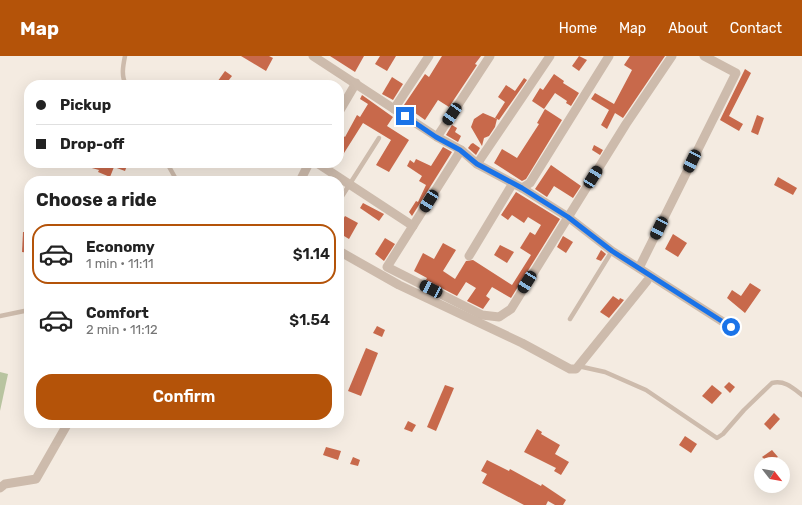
<!DOCTYPE html>
<html lang="en">
<head>
<meta charset="utf-8">
<style>
	:root { --surface:#fff; --page:#f2f2f2; --text:#222; --muted:#767676; --line:#e0e0e0; --accent:#b45309 }
	body { margin:0; font-family:Rubik,sans-serif; background:var(--page); color:var(--text); height:100vh; display:flex; flex-direction:column; font-size:15px; white-space:nowrap }
	* { box-sizing:border-box; margin:0 }
	p { font-size:13px; color:var(--muted) }
	.icon { flex:none; width:22px; height:22px; fill:none; stroke:currentColor; stroke-width:2; stroke-linecap:round; stroke-linejoin:round }
	.map { position:relative; flex:1; overflow:hidden }
	.panel { position:absolute; left:24px; top:120px; width:320px; height:252px; display:flex; flex-direction:column; background:var(--surface); border-radius:16px; box-shadow:0 4px 16px #0002 }
	.panel>* { flex:none }
	.guide { position:absolute; left:24px; top:24px; width:320px; height:88px; border-radius:16px; box-shadow:0 4px 16px #0002; display:grid; align-content:center; height:88px; padding:0 12px; background:var(--surface) }
	.needle { width:26px; rotate:121deg }
	.buttons { position:absolute; left:754px; top:401px; display:grid; gap:8px }
	.buttons a { display:grid; place-items:center; width:36px; height:36px; border-radius:50%; background:var(--surface); box-shadow:0 4px 16px #0002; font-size:20px }
	.end { position:absolute; width:18px; height:18px; margin:-9px; border:5px solid #1a73e8; background:#fff; box-shadow:0 0 0 2px #fff }
	.from { border-radius:50% }
	.car { position:absolute; width:12px; height:24px; margin:-12px -6px; border-radius:5px; box-shadow:0 0 3px 1px #0007; background:linear-gradient(#222 24%,#8ab4d8 0 40%,#222 0 76%,#8ab4d8 0 86%,#222 0) }
	.guide b { display:flex; align-items:center; gap:14px; height:38px; font-size:15px }
	.guide b+b { border-top:1px solid var(--line) }
	.guide i { width:10px; height:10px; background:var(--text) }
	ul { padding:0; list-style:none }
	li { display:flex; align-items:center; gap:12px; height:60px; margin:0 8px 6px; padding:0 4px; border:2px solid transparent; border-radius:16px }
	li div { flex:1 }
	li b { display:block; font-size:15px }
	li em { font-style:normal; font-weight:600 }
	li.current { border-color:var(--accent) }
	li>.icon { width:36px; height:36px; stroke-width:1.5 }
	h2 { padding:0 12px; font-size:18px; line-height:48px }
	.cta { display:flex; gap:8px; margin-top:auto; padding:8px 12px }
	.cta a { flex:1; height:46px; border-radius:16px; background:var(--accent); color:#fff; font-size:16px; font-weight:600; line-height:46px; text-align:center }
	header { display:flex; align-items:center; gap:24px; box-sizing:border-box; height:56px; padding:0 20px; background:var(--accent); color:#fff }
	header strong { font-size:19px }
	nav { display:flex; gap:22px; margin-inline-start:auto; font-size:14px }
	.map>svg:first-child { display:block }
	.green { fill:#b8c4a0 }
	.building { fill:#c8694b }
	.lines { fill:none; stroke-linecap:round; stroke-linejoin:round }
	.lane { stroke:#cdbbac; stroke-width:4.5 }
	.street { stroke:#cdbbac; stroke-width:9 }
	.route { stroke:#1a73e8; stroke-width:5 }
</style>
</head>
<body>
<header>
<strong>Map</strong>
<nav><a>Home</a><a>Map</a><a>About</a><a>Contact</a></nav>
</header>
<div class="map">
<svg width="802" height="449" viewBox="0 0 802 449">
	<rect width="100%" height="100%" fill="#f4ebe1"/>
	<path class="green" d="M0,316L8,318L0,355Z"/>
	<g class="building">
		<path d="M241,0H269L273,2L266,15Z"/>
		<path d="M330,0H364L355,16Z"/>
		<path d="M380,0H396L387,15L375,8Z"/>
		<path d="M442,0H481L475,8L477,9L449,51L438,44L425,64L404,49L425,18L429,21Z"/>
		<path d="M579,0L587,4L579,15L572,10Z"/>
		<path d="M630,0H665L623,62L615,57L607,73L601,69L609,54L591,43L595,37L614,48L632,14L624,9Z"/>
		<path d="M745,13L751,17L729,60L743,68L739,75L720,64Z"/>
		<path d="M225,15L232,20L225,29H215Z"/>
		<path d="M554,18L564,25L563,27L579,37L571,50L566,47L567,45L555,37L544,53L532,45L540,32L543,34Z"/>
		<path d="M392,21L403,28L393,44L382,38Z"/>
		<path d="M524,22L527,24L499,64L495,62L505,46L498,41L506,29L515,35Z"/>
		<path d="M362,39L393,61L387,70L409,84L389,116L376,109L391,84L363,67L339,105V77L345,81L357,59L360,61L368,48L360,43Z"/>
		<path d="M545,53L562,64L526,123L522,125L494,107L502,93L517,102L539,68L537,67Z"/>
		<path d="M483,57L497,63L495,71L489,80L484,82L482,90L471,71L474,63Z"/>
		<path d="M757,59L764,62L758,79L751,76Z"/>
		<path d="M452,69L457,72L455,76L461,80L458,86L446,79Z"/>
		<path d="M473,87L480,92L476,99L468,92L471,88Z"/>
		<path d="M594,89L603,94L600,99L592,94Z"/>
		<path d="M443,91L452,96L412,160L409,156L416,145L418,146L426,129L419,125L422,120L407,110L410,104L414,107L416,103L431,110Z"/>
		<path d="M81,107H128L125,115L114,111L110,121L98,116L99,114L81,109Z"/>
		<path d="M551,109L581,130L573,142L554,130L547,141L535,133Z"/>
		<path d="M778,121L797,132L793,139L774,129Z"/>
		<path d="M516,136L560,163L511,242L492,231L486,240L490,243L483,253L467,245L476,232L466,226L457,240L426,224L427,222L414,215L423,197L434,203L443,187L456,194L443,215L455,223L466,205L473,204L512,229L531,199L520,192L530,176L535,179L541,169L528,161L524,167L512,159L508,164L501,159Z"/>
		<path d="M363,147L384,158L379,165L360,152Z"/>
		<path d="M345,160L358,167L349,183L339,177V170Z"/>
		<path d="M23,176H29V197L22,196Z"/>
		<path d="M673,178L687,187L678,201L665,193Z"/>
		<path d="M563,180L573,186L566,197L557,191Z"/>
		<path d="M385,182L395,188L384,205L375,198Z"/>
		<path d="M500,189L514,196L507,207L494,199Z"/>
		<path d="M601,194L606,198L601,205L596,203Z"/>
		<path d="M750,227L761,234L745,257L727,242L732,234L741,240Z"/>
		<path d="M613,240L619,244L620,242L624,244L609,262L600,256Z"/>
		<path d="M377,270L385,274L382,281L373,277Z"/>
		<path d="M366,292L378,297L361,340L348,335Z"/>
		<path d="M729,326L735,331L730,337L724,331Z"/>
		<path d="M445,329L454,332L436,375L427,371Z"/>
		<path d="M712,329L722,337L712,348L702,340Z"/>
		<path d="M774,357L780,363L770,374L764,368Z"/>
		<path d="M408,365L416,369L412,376L404,373Z"/>
		<path d="M537,373L542,376L541,378L560,389L555,398L569,406L561,419L554,415L556,412L524,396Z"/>
		<path d="M685,380L697,388L691,397L679,389Z"/>
		<path d="M326,391L341,395L338,404L323,399Z"/>
		<path d="M772,394L778,401L768,406L762,401Z"/>
		<path d="M353,401L360,404L358,410L350,408Z"/>
		<path d="M487,404L509,415L510,413L541,430L542,428L566,444L563,449H555L548,445L546,449H524L482,427L487,418L481,415Z"/>
	</g>
	<g class="lines">
		<g class="lane">
			<path d="M125,0C123,10 121,20 126,29"/>
			<path d="M167,107L177,125"/>
			<path d="M339,145L379,82"/>
			<path d="M0,260L29,254"/>
			<path d="M570,263L612,195"/>
			<path d="M578,310L605,316L646,334L717,382L723,378L744,354L772,327C785,324 793,332 802,339"/>
		</g>
		<g class="street">
			<path d="M313,0L437,81L461,94L477,108L522,132L568,161L612,195L731,271"/>
			<path d="M394,53L429,0"/>
			<path d="M339,56L356,27"/>
			<path d="M437,81L490,0"/>
			<path d="M461,94L387,211L482,259L499,261L511,253L626,68L672,0"/>
			<path d="M317,107L413,170"/>
			<path d="M477,108L550,0"/>
			<path d="M300,125L309,107"/>
			<path d="M522,132L530,127L609,0"/>
			<path d="M339,195L399,229L522,287L570,313H576L647,225"/>
			<path d="M469,200L513,127"/>
			<path d="M639,212L736,17L704,0"/>
			<path d="M0,432L5,428L36,423L68,367"/>
		</g>
	</g>
	<g class="lines">
		<path class="route" d="M405,60L436,81L460,94L477,108L522,132L568,161L612,195L731,271"/>
	</g>
</svg>
<div class="buttons">
<a><svg class="needle" viewBox="-14 -14 28 28"><path d="M0-13l5 13h-10z" fill="#e53935"/><path d="M0 13l5-13h-10z" fill="#767676"/></svg></a>
</div>
<i class="end from" style="left:731px;top:271px"></i>
<i class="end" style="left:405px;top:60px"></i>
<i class="car" style="left:452px;top:58px;rotate:214deg"></i>
<i class="car" style="left:692px;top:105px;rotate:206deg"></i>
<i class="car" style="left:593px;top:121px;rotate:32deg"></i>
<i class="car" style="left:429px;top:145px;rotate:212deg"></i>
<i class="car" style="left:659px;top:172px;rotate:206deg"></i>
<i class="car" style="left:527px;top:226px;rotate:212deg"></i>
<i class="car" style="left:431px;top:233px;rotate:296deg"></i>
<div class="guide">
<b><i class="from"></i>Pickup</b>
<b><i></i>Drop-off</b>
</div>
<section class="panel">
<h2>Choose a ride</h2>
<ul>
<li class="current"><svg class="icon" aria-label="car" viewBox="0 0 24 24"><path d="M5 17H2v-5l4-1 3-4h7l3 4 3 1v5h-3M9 17h6M6 11h13"/><circle cx="7" cy="17" r="2"/><circle cx="17" cy="17" r="2"/></svg><div><b>Economy</b><p>1 min · 11:11</p></div><em>$1.14</em></li>
<li><svg class="icon" aria-label="car" viewBox="0 0 24 24"><path d="M5 17H2v-5l4-1 3-4h7l3 4 3 1v5h-3M9 17h6M6 11h13"/><circle cx="7" cy="17" r="2"/><circle cx="17" cy="17" r="2"/></svg><div><b>Comfort</b><p>2 min · 11:12</p></div><em>$1.54</em></li>
</ul>
<div class="cta"><a>Confirm</a></div>
</section>
</div>
</body>
</html>
